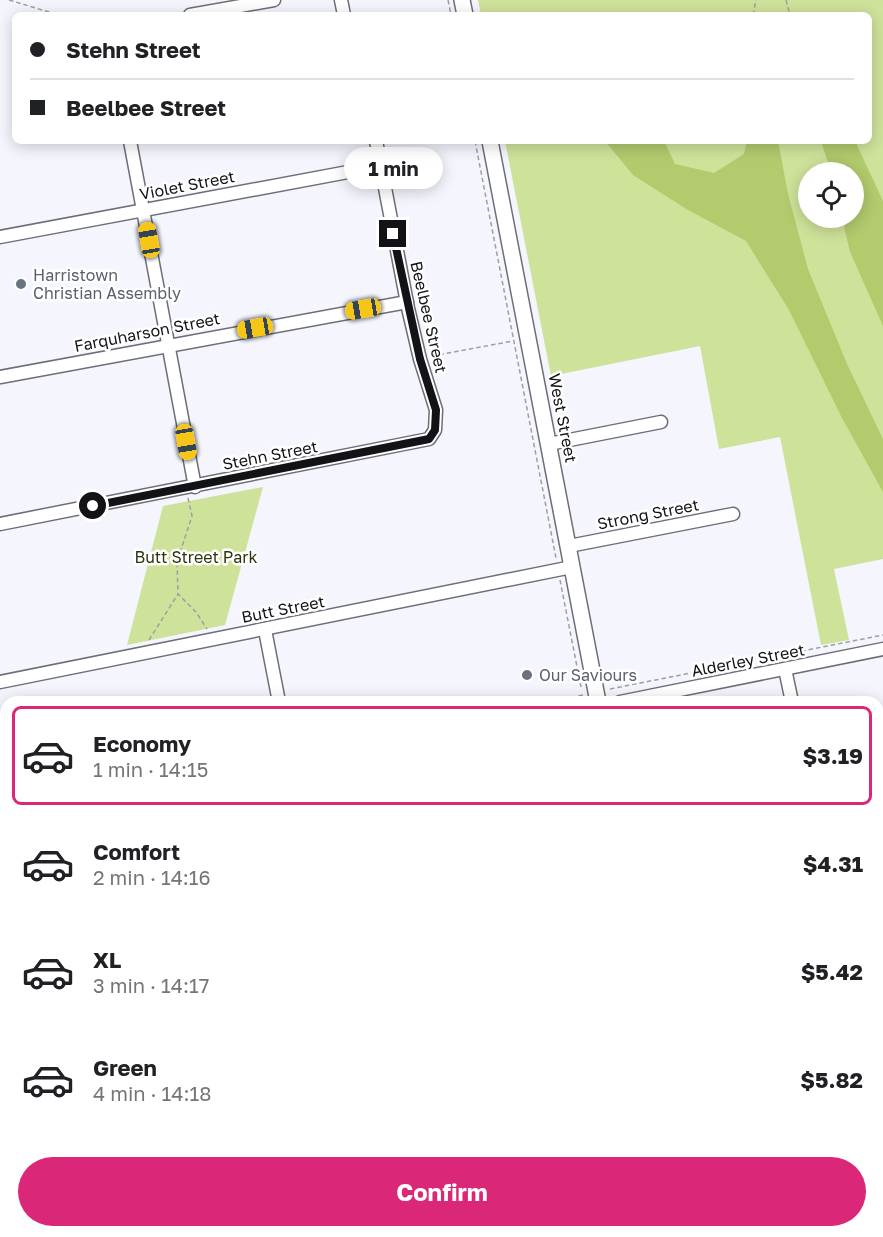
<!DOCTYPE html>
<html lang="en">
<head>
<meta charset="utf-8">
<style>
	:root { --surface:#fff; --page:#f2f2f2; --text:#202124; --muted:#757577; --line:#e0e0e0; --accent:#db2777 }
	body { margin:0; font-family:"Golos Text",sans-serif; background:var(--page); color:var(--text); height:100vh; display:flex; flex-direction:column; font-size:22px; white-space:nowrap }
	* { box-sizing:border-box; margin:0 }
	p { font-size:20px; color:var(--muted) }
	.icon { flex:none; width:33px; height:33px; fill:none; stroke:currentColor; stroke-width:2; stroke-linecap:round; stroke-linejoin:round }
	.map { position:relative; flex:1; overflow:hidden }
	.details { position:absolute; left:0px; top:696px; width:884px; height:542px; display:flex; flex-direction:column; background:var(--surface); border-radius:18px 18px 0 0; box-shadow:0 3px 15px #0003 }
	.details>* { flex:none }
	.guide { position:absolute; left:12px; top:12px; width:860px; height:132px; border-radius:9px; box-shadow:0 3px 15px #0003; display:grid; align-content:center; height:132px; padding:0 18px; background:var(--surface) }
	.controls { position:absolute; left:798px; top:162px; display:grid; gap:12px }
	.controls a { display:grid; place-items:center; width:66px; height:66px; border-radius:50%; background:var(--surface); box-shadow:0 3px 15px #0003; font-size:30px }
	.end { position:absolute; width:27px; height:27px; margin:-14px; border:8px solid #131317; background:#fff; box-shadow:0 0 0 3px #fff }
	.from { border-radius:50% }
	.bubble { position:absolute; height:42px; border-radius:21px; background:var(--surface); box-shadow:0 3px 15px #0003; font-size:20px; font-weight:700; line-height:42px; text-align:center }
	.car { position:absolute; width:18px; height:36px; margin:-18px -9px; border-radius:8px; box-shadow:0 0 4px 2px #0007; background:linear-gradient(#f5c518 24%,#345 0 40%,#f5c518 0 76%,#345 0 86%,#f5c518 0) }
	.guide b { display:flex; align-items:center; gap:21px; height:57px; font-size:22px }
	.guide b+b { border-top:2px solid var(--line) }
	.guide i { width:15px; height:15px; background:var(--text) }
	ul { padding:10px 0 0; list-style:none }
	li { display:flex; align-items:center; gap:18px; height:99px; margin:0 12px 9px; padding:0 6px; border:3px solid transparent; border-radius:9px }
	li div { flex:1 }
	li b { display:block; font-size:22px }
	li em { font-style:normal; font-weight:700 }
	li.active { border-color:var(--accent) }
	li>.icon { width:54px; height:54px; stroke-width:1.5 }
	.cta { display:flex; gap:12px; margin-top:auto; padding:12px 18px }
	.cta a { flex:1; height:69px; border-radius:36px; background:var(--accent); color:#fff; font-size:24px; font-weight:700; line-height:69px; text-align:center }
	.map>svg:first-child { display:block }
	.green { fill:#cfe29a; fill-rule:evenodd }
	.forest { fill:#b3ca6d }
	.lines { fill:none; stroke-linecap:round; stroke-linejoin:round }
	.minor-casing { stroke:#6d6e77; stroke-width:15 }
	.major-casing { stroke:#6d6e77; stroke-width:18 }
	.path { stroke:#9e9fa5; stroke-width:1.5; stroke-dasharray:4.5 3; stroke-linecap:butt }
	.minor { stroke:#fff; stroke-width:12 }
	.major { stroke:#fff; stroke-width:15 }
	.route { stroke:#131317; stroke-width:8 }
	.worship-dot { fill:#6b7280; stroke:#fff; stroke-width:2 }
	.labels { text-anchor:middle; stroke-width:5; stroke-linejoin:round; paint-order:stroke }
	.street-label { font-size:16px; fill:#131317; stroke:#fff }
	.worship-label { font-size:16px; fill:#5b616d; stroke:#fff; text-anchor:start }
	.park-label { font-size:16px; fill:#2d350e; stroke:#fff }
</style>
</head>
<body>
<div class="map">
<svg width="883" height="1237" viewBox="0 0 883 1237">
	<rect width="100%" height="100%" fill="#f4f5fd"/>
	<g class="green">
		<path d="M478,0H883V559L834,569L849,640L821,645L780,437L719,449L700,346L551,376L505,141H868V15H481ZM808,172H854V218H808Z"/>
		<path d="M263,487L225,625L127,645L163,506Z"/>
	</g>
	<g class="forest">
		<path d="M605,141H664L675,164L714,173L744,154L747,141H778L788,194L808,269L847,364L883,439V492L842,418L789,310L746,241L688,210L633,175Z"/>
		<path d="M821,141H855L883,201V326L850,252L842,218H854V172H831Z"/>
	</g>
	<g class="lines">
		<defs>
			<g id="minor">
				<path d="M341,0L344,15"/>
				<path d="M190,15L274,0"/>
				<path d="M130,141L195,487"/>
				<path d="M0,237L380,166"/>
				<path d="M0,377L407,302"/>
				<path d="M549,444L661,422"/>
				<path d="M0,524L429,439L435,430L436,410L420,359L408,308L376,141"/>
				<path d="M569,546L733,514"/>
				<path d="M265,630L279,702"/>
				<path d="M785,669L792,702"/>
				<path d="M0,682L572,567"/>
				<path d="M620,702L883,649"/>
				<path d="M878,769L883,768"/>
				<path d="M0,824L6,823"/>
				<path d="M878,883L883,882"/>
				<path d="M878,1001L883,1000"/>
				<path d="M878,1131L883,1159"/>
				<path d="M0,1179L6,1178"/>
				<path d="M137,1232L138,1237"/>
				<path d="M290,1232L291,1237"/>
				<path d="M454,1232L455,1237"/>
			</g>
			<g id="major">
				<path d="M462,0L465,15"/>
				<path d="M490,141L598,702"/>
				<path d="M706,1232L707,1237"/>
			</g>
		</defs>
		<use href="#minor" class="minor-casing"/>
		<use href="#major" class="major-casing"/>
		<g class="path">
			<path d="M9,0L59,15"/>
			<path d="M448,0L451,15"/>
			<path d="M786,0L790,15"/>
			<path d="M753,15L756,0"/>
			<path d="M475,141L556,558"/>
			<path d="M432,356L513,341"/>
			<path d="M188,498L192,516L177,562L178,594L196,612L207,629"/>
			<path d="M560,580L581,687"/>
			<path d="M149,640L178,594"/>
			<path d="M610,689L883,635"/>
			<path d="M549,702L583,695"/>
			<path d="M0,811L6,809"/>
			<path d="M692,1232L693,1237"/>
		</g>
		<use href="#minor" class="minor"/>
		<use href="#major" class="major"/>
	</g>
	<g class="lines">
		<path class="route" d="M93,506L429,439L435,430L436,410L420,359L393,234"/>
	</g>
	<g class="worship-dot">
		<circle cx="21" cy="284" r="6"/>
		<circle cx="527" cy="675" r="6"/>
	</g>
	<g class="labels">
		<g class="street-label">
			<text transform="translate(187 185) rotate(-11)" y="6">Violet Street</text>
			<text transform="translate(429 317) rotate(77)" y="6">Beelbee Street</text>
			<text transform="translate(147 332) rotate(-11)" y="6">Farquharson Street</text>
			<text transform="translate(563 418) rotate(79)" y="6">West Street</text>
			<text transform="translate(270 455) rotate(-11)" y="6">Stehn Street</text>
			<text transform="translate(648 514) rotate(-11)" y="6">Strong Street</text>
			<text transform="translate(283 609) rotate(-11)" y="6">Butt Street</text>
			<text transform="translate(748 660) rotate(-11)" y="6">Alderley Street</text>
		</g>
		<g class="worship-label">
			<text x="33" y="281">Harristown<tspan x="33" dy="18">Christian Assembly</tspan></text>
			<text x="539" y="681">Our Saviours</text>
		</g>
		<g class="park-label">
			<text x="196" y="563">Butt Street Park</text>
		</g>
	</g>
</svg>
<div class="controls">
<a><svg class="icon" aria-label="locate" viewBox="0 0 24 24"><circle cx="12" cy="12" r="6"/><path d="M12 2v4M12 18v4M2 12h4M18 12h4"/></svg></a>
</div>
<i class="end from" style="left:93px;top:506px"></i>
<i class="end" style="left:393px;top:234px"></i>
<div class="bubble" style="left:344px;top:147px;width:99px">1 min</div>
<i class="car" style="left:149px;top:240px;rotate:350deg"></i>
<i class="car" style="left:363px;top:309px;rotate:260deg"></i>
<i class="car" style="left:255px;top:328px;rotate:260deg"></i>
<i class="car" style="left:186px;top:442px;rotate:170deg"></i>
<div class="guide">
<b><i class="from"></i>Stehn Street</b>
<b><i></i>Beelbee Street</b>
</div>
<section class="details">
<ul>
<li class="active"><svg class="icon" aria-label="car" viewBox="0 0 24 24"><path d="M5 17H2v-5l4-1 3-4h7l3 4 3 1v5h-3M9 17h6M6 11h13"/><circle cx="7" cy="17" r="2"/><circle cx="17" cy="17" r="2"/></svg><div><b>Economy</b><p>1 min · 14:15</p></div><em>$3.19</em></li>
<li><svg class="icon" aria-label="car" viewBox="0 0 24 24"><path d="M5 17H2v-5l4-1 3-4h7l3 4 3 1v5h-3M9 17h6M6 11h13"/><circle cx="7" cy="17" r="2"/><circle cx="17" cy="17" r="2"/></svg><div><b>Comfort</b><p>2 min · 14:16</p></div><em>$4.31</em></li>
<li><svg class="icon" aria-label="car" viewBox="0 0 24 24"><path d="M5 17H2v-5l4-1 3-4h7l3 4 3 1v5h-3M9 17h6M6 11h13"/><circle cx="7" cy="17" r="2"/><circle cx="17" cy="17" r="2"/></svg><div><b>XL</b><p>3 min · 14:17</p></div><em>$5.42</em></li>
<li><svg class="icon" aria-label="car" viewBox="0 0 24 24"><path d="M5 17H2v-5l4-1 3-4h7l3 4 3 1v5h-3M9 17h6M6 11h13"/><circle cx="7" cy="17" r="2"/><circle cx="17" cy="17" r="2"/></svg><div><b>Green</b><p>4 min · 14:18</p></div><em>$5.82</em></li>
</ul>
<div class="cta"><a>Confirm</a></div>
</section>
</div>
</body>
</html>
